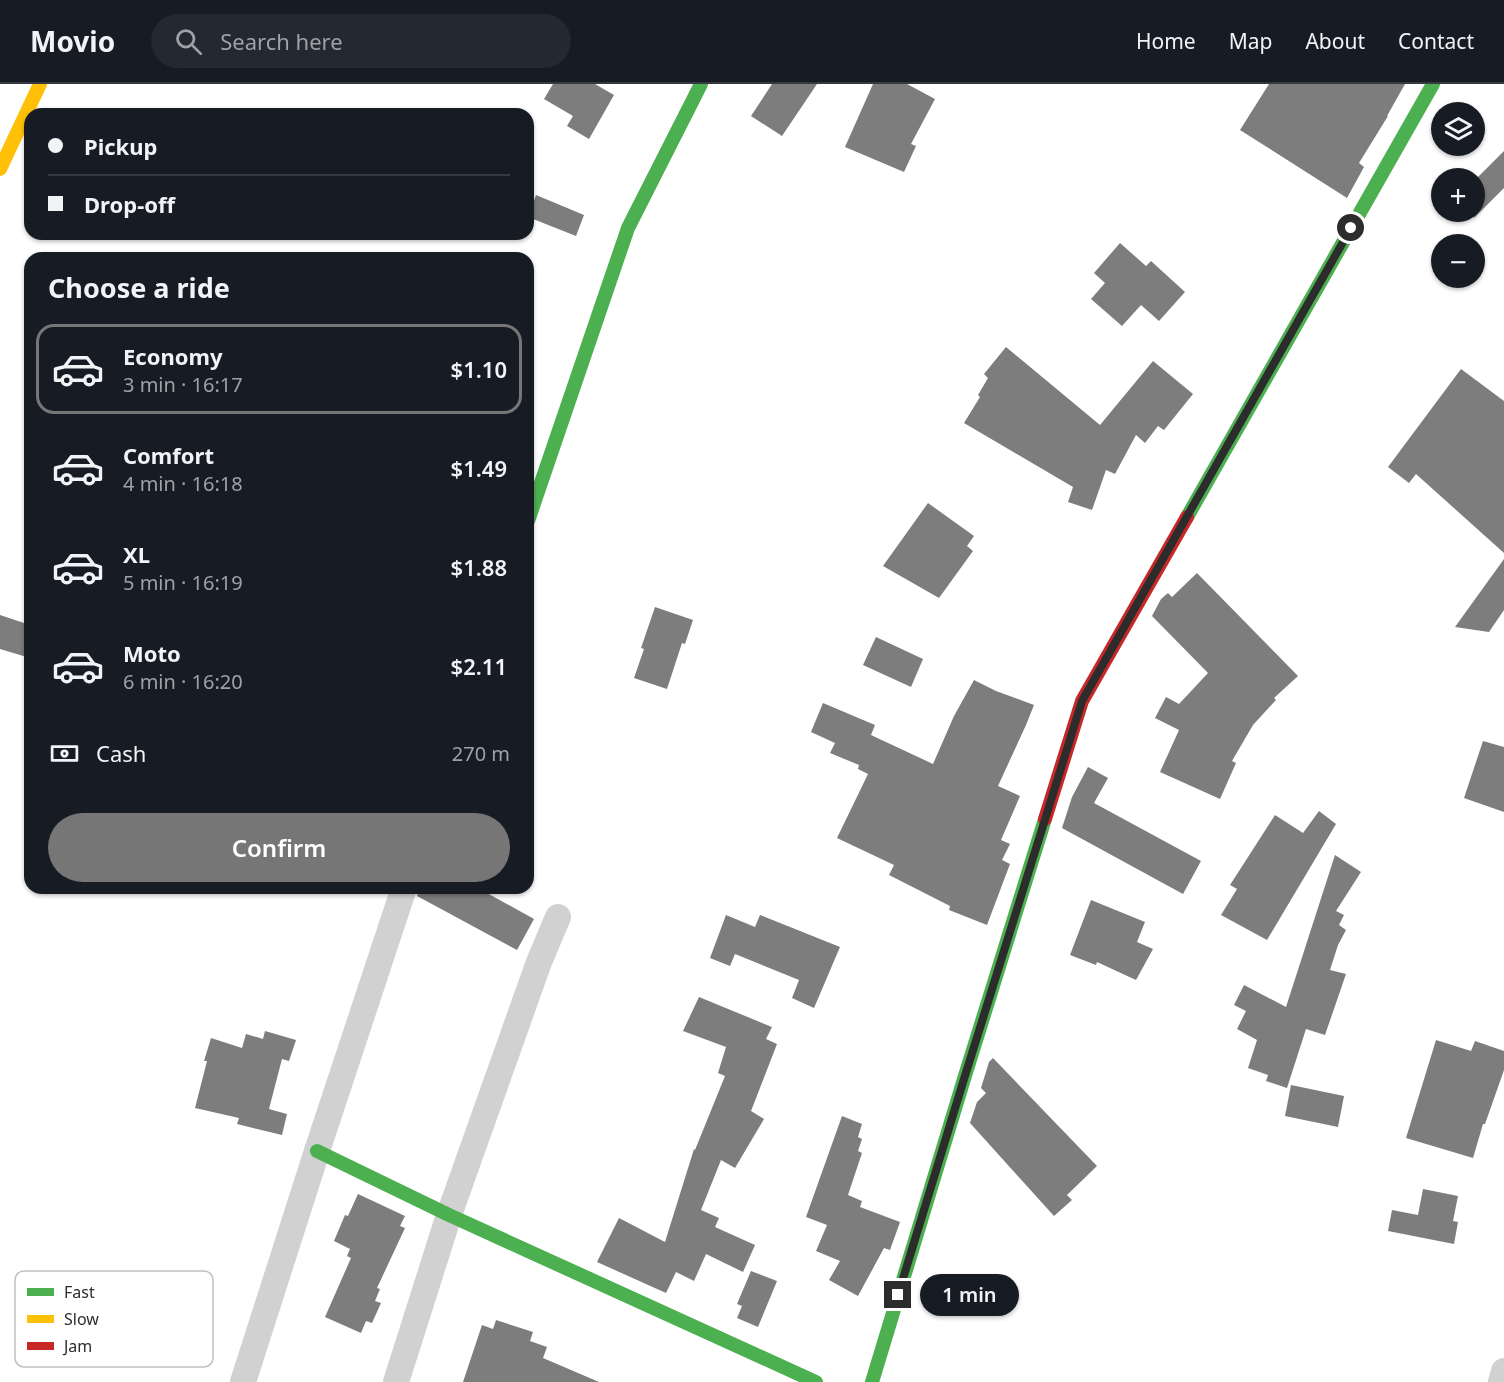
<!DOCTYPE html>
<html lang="en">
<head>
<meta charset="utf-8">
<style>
	:root { --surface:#171b24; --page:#242831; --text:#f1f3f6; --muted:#9ea1a6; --line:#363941; --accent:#767676 }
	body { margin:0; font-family:"Noto Sans",sans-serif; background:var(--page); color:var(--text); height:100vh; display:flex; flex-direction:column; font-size:22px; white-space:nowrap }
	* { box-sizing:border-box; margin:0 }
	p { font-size:20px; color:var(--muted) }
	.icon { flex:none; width:33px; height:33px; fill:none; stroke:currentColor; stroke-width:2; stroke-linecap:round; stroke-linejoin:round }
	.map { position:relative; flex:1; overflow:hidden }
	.side { position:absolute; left:24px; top:168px; width:510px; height:642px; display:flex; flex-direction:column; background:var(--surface); border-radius:18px; box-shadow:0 2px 4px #0004 }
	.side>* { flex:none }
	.top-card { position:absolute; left:24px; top:24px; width:510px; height:132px; border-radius:18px; box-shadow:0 2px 4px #0004; display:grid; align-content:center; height:132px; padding:0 24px; background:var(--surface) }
	.buttons { position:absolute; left:1431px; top:18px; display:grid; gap:12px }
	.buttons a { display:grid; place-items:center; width:54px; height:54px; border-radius:50%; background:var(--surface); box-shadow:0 2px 4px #0004; font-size:30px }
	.end { position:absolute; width:27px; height:27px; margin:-14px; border:8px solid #2c2c2c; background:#fff; box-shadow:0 0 0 3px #fff }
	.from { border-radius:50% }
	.bubble { position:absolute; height:42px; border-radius:21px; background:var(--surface); box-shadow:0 2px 4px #0004; font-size:20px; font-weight:600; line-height:42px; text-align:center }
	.top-card b { display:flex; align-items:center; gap:21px; height:57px; font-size:22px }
	.top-card b+b { border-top:2px solid var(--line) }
	.top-card i { width:15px; height:15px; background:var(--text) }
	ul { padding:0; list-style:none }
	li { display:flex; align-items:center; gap:18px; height:90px; margin:0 12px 9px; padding:0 12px; border:3px solid transparent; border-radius:18px }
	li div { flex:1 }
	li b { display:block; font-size:22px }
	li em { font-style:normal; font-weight:600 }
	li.on { border-color:var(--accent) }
	li>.icon { width:54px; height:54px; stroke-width:1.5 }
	h2 { padding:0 24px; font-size:27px; line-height:72px }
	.pay { display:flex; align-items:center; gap:15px; height:66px; padding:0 24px; font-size:22px }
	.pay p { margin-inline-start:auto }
	.button { display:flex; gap:12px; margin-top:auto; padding:12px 24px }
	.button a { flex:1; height:69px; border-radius:36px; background:var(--accent); color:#fff; font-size:24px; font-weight:600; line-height:69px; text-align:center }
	header { display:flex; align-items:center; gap:36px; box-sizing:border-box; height:84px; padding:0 30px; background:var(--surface); border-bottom:2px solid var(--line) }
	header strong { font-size:28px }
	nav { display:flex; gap:33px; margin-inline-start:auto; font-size:21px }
	.search { width:420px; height:54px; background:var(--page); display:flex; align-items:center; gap:15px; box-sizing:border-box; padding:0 21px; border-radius:33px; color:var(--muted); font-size:22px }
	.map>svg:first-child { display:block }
	.building { fill:#7d7d7d }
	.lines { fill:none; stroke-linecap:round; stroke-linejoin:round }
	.street { stroke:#d1d1d1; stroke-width:26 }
	.fast { stroke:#4caf50; stroke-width:14 }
	.slow { stroke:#ffc107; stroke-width:14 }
	.jam { stroke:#c62828; stroke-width:14 }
	.route { stroke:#2c2c2c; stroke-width:8 }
	.key { fill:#fff; stroke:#c0c0c0; stroke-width:1.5 }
	.key-label { font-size:16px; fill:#2c2c2c }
</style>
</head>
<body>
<header>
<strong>Movio</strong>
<div class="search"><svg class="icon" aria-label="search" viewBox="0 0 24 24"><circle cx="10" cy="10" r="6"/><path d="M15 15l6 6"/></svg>Search here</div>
<nav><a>Home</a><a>Map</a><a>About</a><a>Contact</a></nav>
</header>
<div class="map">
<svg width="1504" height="1298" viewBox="0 0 1504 1298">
	<rect width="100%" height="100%" fill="#fff"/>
	<g class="building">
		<path d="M553,0H595L614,11L589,55L567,42L573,32L544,15Z"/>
		<path d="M772,0H817L782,52L751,32Z"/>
		<path d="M873,0H907L935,15L911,60L916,62L904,88L845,63Z"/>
		<path d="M1269,0H1405L1387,32H1388L1359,79L1364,83L1347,114L1240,46Z"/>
		<path d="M1504,67V104L1474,134V97Z"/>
		<path d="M536,111L584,131L576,152L528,133Z"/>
		<path d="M1120,159L1146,182L1151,177L1185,208L1159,237L1141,221L1122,242L1091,215L1105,199L1094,189Z"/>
		<path d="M1006,263L1100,341L1153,277L1193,310L1164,346L1158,342L1145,359L1136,351L1115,390L1106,386L1092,426L1068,418L1073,403L964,339L980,313L978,311L988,294L984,290Z"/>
		<path d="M1461,285L1504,317V469L1416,390L1409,399L1388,383Z"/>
		<path d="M928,419L974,452L967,462L973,467L939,514L883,482Z"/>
		<path d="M1504,475V526L1489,548L1455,543Z"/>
		<path d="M1197,489L1298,592L1274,614L1276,616L1253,641L1232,677L1236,679L1220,715L1160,688L1179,646L1155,634L1166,613L1179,620L1208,589L1152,532L1161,515L1168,509L1172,513Z"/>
		<path d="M655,523L693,536L685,560L682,559L667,605L634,594L644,565L641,564Z"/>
		<path d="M0,531L30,541V574L0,565Z"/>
		<path d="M876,553L923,575L911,603L863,581Z"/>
		<path d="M974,596L996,607L1034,621L1026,641L998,702L1020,712L1001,756L1010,760L1002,776L1010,780L987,841L949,826L950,822L889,791L894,781L837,754L868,690L858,685L859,681L830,669L835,659L811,648L823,619L875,641L871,651L933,680L954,632Z"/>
		<path d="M1483,657L1504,663V728L1464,714Z"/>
		<path d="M1088,683L1108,694L1094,719L1201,777L1183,810L1062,744L1072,713Z"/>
		<path d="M1319,727L1336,740L1267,856L1221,831L1237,805L1230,801L1275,731L1303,749Z"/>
		<path d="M1335,771L1361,788L1336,827L1344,831L1339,841L1346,846L1338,861L1330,886L1346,890L1325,951L1306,945L1287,1004L1266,997L1268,991L1248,984L1257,956L1237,945L1246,927L1234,921L1244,901L1286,923Z"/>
		<path d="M419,804H478L534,835L517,866L417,812Z"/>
		<path d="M1091,816L1145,838L1137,858L1153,865L1136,896L1097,878L1096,881L1070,871Z"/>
		<path d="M726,831L755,843L760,831L840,863L814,924L792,914L799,896L735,870L730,882L710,874Z"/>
		<path d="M699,913L772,943L766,955L777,960L751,1027L764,1035L735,1084L721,1076L701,1126L719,1134L715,1143L755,1161L743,1188L706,1170L694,1197L676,1188L666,1209L597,1178L619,1134L665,1158L694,1065L695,1066L725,992L718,989L726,963L683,947Z"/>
		<path d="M265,947L296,956L289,977L282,975L269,1025L287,1030L282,1051L237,1040L239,1034L195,1024L207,977H204L211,954L242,964L246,950L263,955Z"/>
		<path d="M1436,956L1471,967L1475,957L1504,967V986L1485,1040H1483L1473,1074L1406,1054Z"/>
		<path d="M993,974L1097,1082L1067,1111L1072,1116L1054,1132L970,1039L977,1018L986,1009L981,1004L989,978Z"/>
		<path d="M1291,1001L1344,1012L1338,1043L1285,1032Z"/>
		<path d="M842,1032L862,1040L858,1053L862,1055L858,1067L862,1069L848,1111L862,1117L860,1123L900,1138L890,1166L884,1164L858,1212L829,1196L840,1177L816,1167L827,1141L806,1133Z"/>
		<path d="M1423,1105L1458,1112L1453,1137L1458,1138L1454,1160L1388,1147L1392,1126L1418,1131Z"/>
		<path d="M358,1110L405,1132L400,1142L405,1144L377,1204L380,1205L375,1217L381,1219L372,1239L366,1237L361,1249L325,1233L351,1174L347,1172L350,1165L334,1157L345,1131L348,1132Z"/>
		<path d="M751,1187L777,1197L758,1243L737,1234L742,1222L737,1220Z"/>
		<path d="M496,1236L533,1248L530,1257L547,1263L543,1274L599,1298H463L482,1241L493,1245Z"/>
	</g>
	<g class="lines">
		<g class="street">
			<path d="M243,1298L317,1067L404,804"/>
			<path d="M396,1298L449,1131L539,878L558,833"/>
			<path d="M1501,1298L1504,1287"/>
		</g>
		<g class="fast">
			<path d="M1187,433L1433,0"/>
			<path d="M528,437L628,144L701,0"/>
			<path d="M317,1067L449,1131L816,1298"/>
			<path d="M872,1298L964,995L1045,735"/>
		</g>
		<path class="slow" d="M0,85L40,0"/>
		<path class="jam" d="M1045,735L1082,617L1187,433"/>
	</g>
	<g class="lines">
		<path class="route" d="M898,1211L964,995L1082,617L1351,144"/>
	</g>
	<rect x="15" y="1187" width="198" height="96" rx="9" class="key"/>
	<rect x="27" y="1204" width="27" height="8" fill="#4caf50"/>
	<rect x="27" y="1231" width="27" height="8" fill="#ffc107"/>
	<rect x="27" y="1258" width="27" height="8" fill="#c62828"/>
	<g class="key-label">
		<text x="64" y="1214">Fast</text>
		<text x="64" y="1241">Slow</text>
		<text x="64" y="1268">Jam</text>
	</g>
</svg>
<div class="buttons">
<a><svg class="icon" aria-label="layers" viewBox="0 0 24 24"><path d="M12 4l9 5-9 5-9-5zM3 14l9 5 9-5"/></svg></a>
<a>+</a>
<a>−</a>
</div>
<i class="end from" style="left:1351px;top:144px"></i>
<i class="end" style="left:898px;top:1211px"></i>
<div class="bubble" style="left:920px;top:1190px;width:99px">1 min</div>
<div class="top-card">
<b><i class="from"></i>Pickup</b>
<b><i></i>Drop-off</b>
</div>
<section class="side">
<h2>Choose a ride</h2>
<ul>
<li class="on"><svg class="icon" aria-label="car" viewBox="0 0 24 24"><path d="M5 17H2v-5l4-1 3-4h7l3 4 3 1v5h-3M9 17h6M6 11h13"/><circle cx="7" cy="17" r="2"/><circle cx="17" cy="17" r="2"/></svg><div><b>Economy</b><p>3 min · 16:17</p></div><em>$1.10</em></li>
<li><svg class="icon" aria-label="car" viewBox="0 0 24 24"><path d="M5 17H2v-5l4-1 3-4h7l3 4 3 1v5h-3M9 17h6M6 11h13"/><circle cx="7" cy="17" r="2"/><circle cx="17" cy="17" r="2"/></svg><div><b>Comfort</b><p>4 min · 16:18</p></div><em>$1.49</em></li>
<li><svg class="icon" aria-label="car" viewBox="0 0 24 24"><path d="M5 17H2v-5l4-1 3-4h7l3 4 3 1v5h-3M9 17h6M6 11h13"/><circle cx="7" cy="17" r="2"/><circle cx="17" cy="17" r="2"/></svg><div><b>XL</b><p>5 min · 16:19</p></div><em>$1.88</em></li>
<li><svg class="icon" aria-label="car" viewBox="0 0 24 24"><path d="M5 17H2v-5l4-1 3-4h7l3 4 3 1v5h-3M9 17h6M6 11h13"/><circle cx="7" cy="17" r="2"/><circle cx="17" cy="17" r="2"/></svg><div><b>Moto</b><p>6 min · 16:20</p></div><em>$2.11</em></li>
</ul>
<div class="pay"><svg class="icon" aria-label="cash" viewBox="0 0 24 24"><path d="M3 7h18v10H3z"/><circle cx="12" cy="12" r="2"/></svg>Cash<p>270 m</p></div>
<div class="button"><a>Confirm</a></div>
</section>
</div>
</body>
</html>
